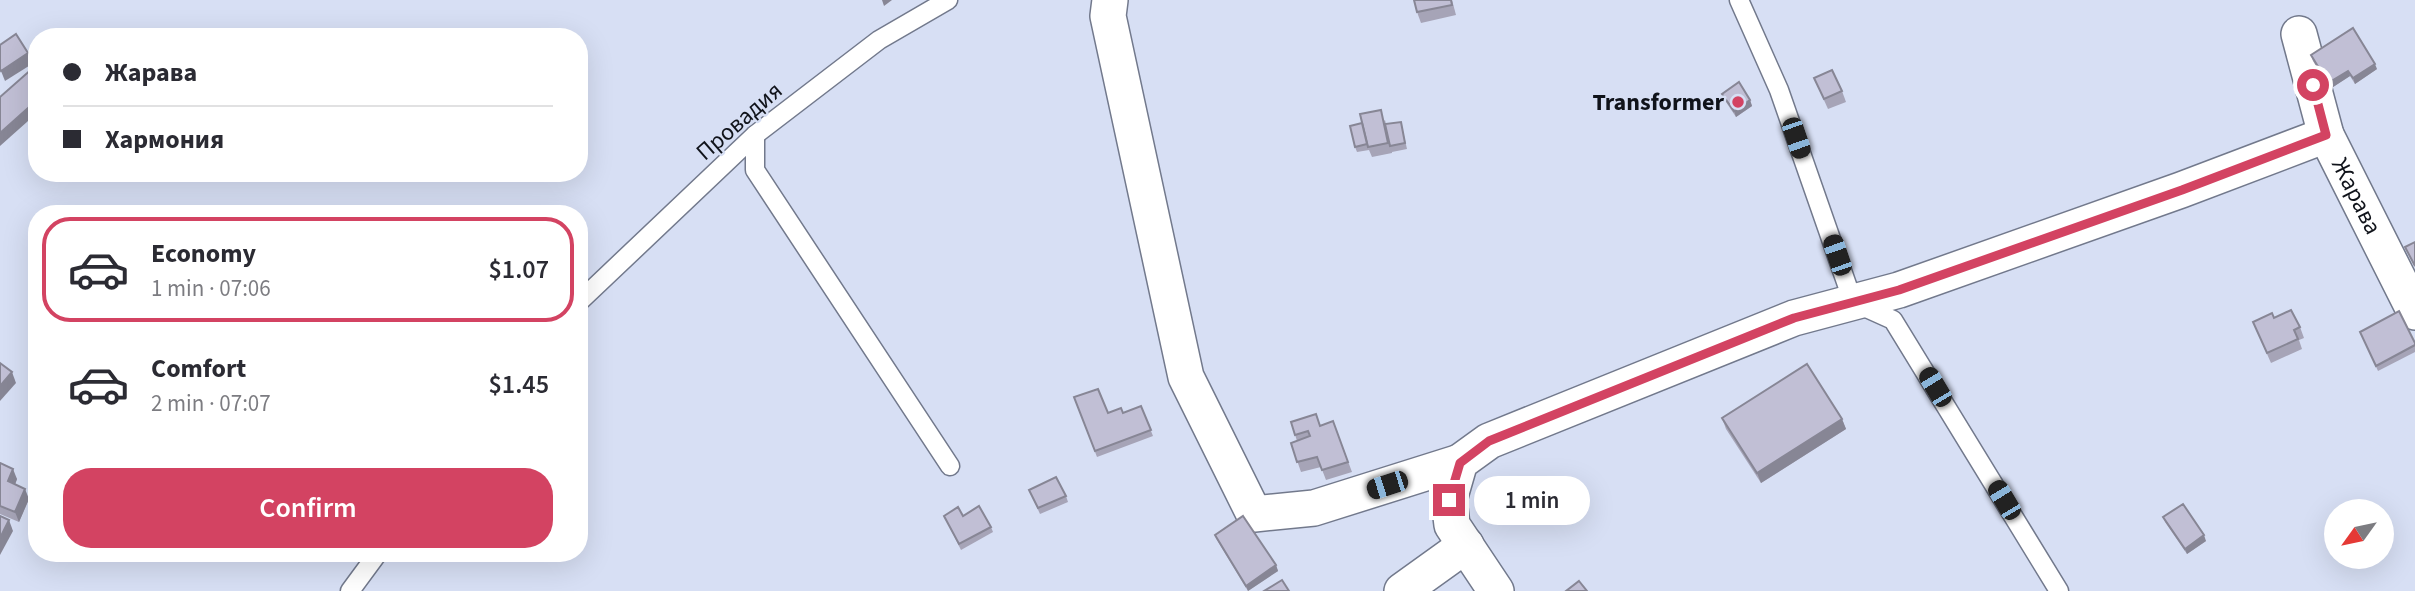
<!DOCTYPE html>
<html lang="en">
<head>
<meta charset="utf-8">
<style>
	:root { --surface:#fff; --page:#f7f7f7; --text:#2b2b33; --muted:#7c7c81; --line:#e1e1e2; --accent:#d34362 }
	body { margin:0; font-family:"Source Sans 3",sans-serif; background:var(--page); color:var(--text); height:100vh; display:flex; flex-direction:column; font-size:26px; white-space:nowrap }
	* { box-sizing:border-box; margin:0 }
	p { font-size:23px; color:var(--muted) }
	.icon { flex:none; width:38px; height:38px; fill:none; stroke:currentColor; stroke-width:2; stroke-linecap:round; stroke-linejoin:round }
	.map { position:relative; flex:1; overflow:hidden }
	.sheet { position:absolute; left:28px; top:205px; width:560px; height:357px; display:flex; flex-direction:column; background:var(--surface); border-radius:28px; box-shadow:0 7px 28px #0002 }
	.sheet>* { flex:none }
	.top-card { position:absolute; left:28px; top:28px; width:560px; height:154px; border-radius:28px; box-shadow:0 7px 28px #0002; display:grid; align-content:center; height:154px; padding:0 35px; background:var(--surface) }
	.needle { width:46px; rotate:237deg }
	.buttons { position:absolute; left:2324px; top:499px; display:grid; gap:14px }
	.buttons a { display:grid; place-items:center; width:70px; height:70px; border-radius:50%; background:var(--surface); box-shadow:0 7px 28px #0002; font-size:35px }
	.end { position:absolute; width:32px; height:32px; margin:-16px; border:9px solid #d34362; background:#fff; box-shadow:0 0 0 4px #fff }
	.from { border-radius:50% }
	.bubble { position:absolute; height:49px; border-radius:24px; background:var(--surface); box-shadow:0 7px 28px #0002; font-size:23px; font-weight:600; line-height:49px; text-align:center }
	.car { position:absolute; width:21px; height:42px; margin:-21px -10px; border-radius:9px; box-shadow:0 0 5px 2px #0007; background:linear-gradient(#222 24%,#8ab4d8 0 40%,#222 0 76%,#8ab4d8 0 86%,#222 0) }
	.top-card b { display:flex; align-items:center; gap:24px; height:66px; font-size:26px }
	.top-card b+b { border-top:2px solid var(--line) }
	.top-card i { width:18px; height:18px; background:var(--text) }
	ul { padding:12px 0 0; list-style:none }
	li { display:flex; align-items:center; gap:21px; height:105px; margin:0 14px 10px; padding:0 21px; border:4px solid transparent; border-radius:28px }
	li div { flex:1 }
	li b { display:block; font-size:26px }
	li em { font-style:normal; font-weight:600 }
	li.active { border-color:var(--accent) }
	li>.icon { width:63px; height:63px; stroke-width:1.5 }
	.primary-button { display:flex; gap:14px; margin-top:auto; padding:14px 35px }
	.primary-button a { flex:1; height:80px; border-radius:28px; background:var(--accent); color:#fff; font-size:28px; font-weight:600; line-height:80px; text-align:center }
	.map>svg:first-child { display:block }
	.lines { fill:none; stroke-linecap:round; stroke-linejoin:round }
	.lane-casing { stroke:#72798c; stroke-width:21 }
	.street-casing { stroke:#72798c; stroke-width:38 }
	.lane { stroke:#fff; stroke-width:18 }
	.street { stroke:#fff; stroke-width:35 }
	.wall { fill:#a6a4b7 }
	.shaded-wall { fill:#878695 }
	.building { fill:#c1bfd5; stroke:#878695; stroke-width:2 }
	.route { stroke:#d34362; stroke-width:9 }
	.poi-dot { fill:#d34362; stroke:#d7dff4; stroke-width:2.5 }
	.labels { text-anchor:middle; stroke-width:5; stroke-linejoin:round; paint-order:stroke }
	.poi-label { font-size:24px; font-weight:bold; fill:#10131a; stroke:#d7dff4; text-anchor:end }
	.street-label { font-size:24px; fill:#10131a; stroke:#d7dff4 }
</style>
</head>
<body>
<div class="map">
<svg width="2415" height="591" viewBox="0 0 2415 591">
	<rect width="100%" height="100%" fill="#d7dff4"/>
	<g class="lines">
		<defs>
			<g id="lane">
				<path d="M1739,0L1779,90L1853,302L1893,320L2059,591"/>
				<path d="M755,135V170L950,466"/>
				<path d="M579,302L755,135L879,40L948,0"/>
				<path d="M350,591L378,553"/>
			</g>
			<g id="street">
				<path d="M1110,0L1108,16L1186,377L1254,514L1314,508L1460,462"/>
				<path id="s1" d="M2299,34L2326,135L2415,312"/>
				<path d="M1402,591L1466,545"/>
				<path d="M1496,591L1452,525L1449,500L1460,462L1489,441L1794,318L1899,290L2181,190L2326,135"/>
			</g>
		</defs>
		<use href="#lane" class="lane-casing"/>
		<use href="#street" class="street-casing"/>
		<use href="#lane" class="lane"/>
		<use href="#street" class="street"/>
	</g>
	<g class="wall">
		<path d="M1452,0L1456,15L1421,23L1417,12Z"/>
		<path d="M2311,55L2377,69L2355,84L2350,76L2330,89L2313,61Z"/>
		<path d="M1814,78L1842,91L1846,102L1828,109Z"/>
		<path d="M1722,94L1750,100L1752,106L1736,117L1724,99Z"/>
		<path d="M1385,120L1386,124L1401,122L1407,149L1392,152V153L1372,157L1369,150L1357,152L1355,147Z"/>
		<path d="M2274,318L2300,327L2304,338L2299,340L2302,349L2271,363L2253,322Z"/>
		<path d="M2360,332L2415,343V352L2378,371Z"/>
		<path d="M1074,397L1108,413H1123L1141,406L1153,436L1097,457Z"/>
		<path d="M1722,418L1842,419L1846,429L1761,483L1726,429Z"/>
		<path d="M1333,421L1352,472L1326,480L1321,467L1301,472L1291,443L1297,441L1291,422L1321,425Z"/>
		<path d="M0,463L17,479L15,485L29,499L19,522L0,514Z"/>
		<path d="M1029,490L1066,496L1068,502L1040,514Z"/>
		<path d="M944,516H963L991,527L993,532L961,550Z"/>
		<path d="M2163,517L2206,541L2187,554L2165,522Z"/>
		<path d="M1215,535L1276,565L1278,571L1248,591L1217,540Z"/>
	</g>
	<g class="shaded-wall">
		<path d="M882,0H892L884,6Z"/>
		<path d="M28,53L32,64L5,81L1,71Z"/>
		<path d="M2375,64L2377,69L2355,84L2353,78Z"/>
		<path d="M2348,71L2350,76L2330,89L2328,83Z"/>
		<path d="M37,100V113L0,146V133Z"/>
		<path d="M1750,100L1752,106L1736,117L1734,111Z"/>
		<path d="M12,372L16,383L0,401V386Z"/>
		<path d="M1842,419L1846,429L1761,483L1757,473Z"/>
		<path d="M13,469L17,479L12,492L8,481Z"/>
		<path d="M25,489L29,499L19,522L15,512Z"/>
		<path d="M9,520L13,531L0,555V538Z"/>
		<path d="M2204,535L2206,541L2187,554L2185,549Z"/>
		<path d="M1276,565L1278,571L1248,591L1246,586Z"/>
	</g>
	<g class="building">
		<path d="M1414,0H1451L1452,5L1417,12Z"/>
		<path d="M2353,28L2375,64L2353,78L2348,71L2328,83L2311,55Z"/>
		<path d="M16,34L28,53L1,71L0,69V45Z"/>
		<path d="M34,67L37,70V100L0,133V97Z"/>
		<path d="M1832,70L1842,91L1824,99L1814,78Z"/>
		<path d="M1739,82L1750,100L1734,111L1722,94Z"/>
		<path d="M1381,110L1388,143L1368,147L1360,114Z"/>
		<path d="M1401,122L1405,143L1390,146L1385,124Z"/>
		<path d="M1362,123L1367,144L1355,147L1350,126Z"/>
		<path d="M2415,242V266L2405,247Z"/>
		<path d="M2291,310L2300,327L2294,330L2298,339L2267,353L2253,322L2272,313L2274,318Z"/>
		<path d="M2399,311L2415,343V345L2376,366L2360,332Z"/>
		<path d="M0,363L12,372L0,386Z"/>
		<path d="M1807,364L1842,419L1757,473L1722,418Z"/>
		<path d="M1098,389L1108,413L1121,408L1123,413L1141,406L1151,430L1095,451L1074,397Z"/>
		<path d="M1316,414L1320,426L1333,421L1348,462L1322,470L1317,457L1297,462L1291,443L1310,436L1308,431L1295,435L1291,422Z"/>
		<path d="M0,463L13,469L8,481L25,489L15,512L0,506Z"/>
		<path d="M1056,477L1066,496L1038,508L1029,490Z"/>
		<path d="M2183,504L2204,535L2185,549L2163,517Z"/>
		<path d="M979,506L991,527L959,544L944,516L958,507L963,516Z"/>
		<path d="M0,516L9,520L0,538Z"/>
		<path d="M1243,516L1276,565L1246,586L1215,535Z"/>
		<path d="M1282,580L1289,591H1264Z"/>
		<path d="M1579,581L1587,591H1566Z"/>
	</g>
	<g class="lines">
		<path class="route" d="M1449,500L1460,463L1489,441L1794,318L1899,290L2182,190L2326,135L2313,85"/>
	</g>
	<circle class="poi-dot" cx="1738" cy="102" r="7"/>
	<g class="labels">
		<g class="poi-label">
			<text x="1724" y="110">Transformer</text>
		</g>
		<g class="street-label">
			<text transform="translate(739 121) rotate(-41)" y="8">Провадия</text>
			<text dy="8" stroke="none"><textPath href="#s1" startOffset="173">Жарава</textPath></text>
		</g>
	</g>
</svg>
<div class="buttons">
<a><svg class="needle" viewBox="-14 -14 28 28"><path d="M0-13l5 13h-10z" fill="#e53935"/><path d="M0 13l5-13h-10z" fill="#7c7c81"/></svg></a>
</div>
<i class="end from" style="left:2313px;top:85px"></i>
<i class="end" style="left:1449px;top:500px"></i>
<div class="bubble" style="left:1474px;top:476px;width:116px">1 min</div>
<i class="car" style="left:1796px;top:138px;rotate:161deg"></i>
<i class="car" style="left:1837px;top:255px;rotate:341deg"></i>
<i class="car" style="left:1935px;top:387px;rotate:329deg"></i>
<i class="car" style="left:1387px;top:485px;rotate:252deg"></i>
<i class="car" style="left:2004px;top:500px;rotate:329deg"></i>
<div class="top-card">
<b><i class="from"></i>Жарава</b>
<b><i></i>Хармония</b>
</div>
<section class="sheet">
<ul>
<li class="active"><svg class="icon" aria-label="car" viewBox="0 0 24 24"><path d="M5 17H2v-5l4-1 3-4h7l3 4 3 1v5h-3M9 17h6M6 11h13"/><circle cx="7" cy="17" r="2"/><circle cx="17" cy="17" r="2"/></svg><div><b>Economy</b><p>1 min · 07:06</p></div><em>$1.07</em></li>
<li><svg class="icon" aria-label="car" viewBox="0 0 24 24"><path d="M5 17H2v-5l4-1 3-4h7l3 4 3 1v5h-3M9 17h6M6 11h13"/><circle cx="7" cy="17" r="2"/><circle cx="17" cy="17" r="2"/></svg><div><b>Comfort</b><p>2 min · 07:07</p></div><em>$1.45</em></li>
</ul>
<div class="primary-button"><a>Confirm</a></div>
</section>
</div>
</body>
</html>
